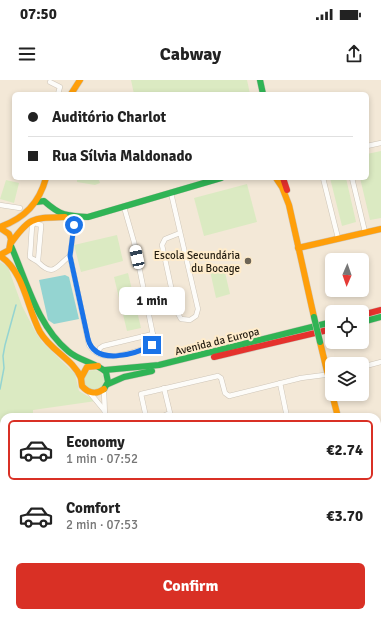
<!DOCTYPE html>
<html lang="en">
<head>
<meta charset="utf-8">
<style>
	:root { --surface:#fff; --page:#f2f2f2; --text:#222; --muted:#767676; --line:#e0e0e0; --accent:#d93025 }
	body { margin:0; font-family:Signika,sans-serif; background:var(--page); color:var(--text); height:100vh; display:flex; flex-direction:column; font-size:15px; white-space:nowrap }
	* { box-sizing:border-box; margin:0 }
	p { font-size:13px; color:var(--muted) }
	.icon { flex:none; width:22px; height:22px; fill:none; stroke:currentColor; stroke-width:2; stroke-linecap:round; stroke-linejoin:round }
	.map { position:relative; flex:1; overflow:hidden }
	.details { position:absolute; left:0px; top:333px; width:381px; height:204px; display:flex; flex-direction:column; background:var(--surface); border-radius:12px 12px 0 0; box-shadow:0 2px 6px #0003 }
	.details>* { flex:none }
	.top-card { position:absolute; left:12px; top:12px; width:357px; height:88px; border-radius:6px; box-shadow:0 2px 6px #0003; display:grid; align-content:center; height:88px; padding:0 16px; background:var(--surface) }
	.needle { width:26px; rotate:182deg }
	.buttons { position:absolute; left:325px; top:173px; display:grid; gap:8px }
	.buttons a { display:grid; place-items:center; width:44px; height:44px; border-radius:6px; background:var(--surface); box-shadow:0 2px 6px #0003; font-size:20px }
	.end { position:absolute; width:18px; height:18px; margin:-9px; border:5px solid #1a73e8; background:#fff; box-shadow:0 0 0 2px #fff }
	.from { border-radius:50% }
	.bubble { position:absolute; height:28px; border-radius:6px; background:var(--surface); box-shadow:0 2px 6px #0003; font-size:13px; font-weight:700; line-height:28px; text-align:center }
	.car { position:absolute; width:12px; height:24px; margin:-12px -6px; border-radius:5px; box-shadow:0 0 3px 1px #0007; background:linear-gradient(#fff 24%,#345 0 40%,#fff 0 76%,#345 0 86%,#fff 0) }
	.top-card b { display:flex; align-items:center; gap:14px; height:38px; font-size:15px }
	.top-card b+b { border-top:1px solid var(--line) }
	.top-card i { width:10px; height:10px; background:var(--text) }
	ul { padding:7px 0 0; list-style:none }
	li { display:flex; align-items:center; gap:12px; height:60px; margin:0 8px 6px; padding:0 8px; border:2px solid transparent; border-radius:6px }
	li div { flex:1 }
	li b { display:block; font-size:15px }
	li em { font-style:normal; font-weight:700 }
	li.on { border-color:var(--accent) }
	li>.icon { width:36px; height:36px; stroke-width:1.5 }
	.cta { display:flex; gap:8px; margin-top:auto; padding:8px 16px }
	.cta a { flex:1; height:46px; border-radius:6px; background:var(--accent); color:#fff; font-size:16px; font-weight:700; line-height:46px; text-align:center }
	.status { display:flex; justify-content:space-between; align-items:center; height:28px; padding:0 20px; background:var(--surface); direction:ltr }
	.status svg { height:11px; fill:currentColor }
	header { display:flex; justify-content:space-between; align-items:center; height:52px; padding:0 16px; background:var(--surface); font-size:18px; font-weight:700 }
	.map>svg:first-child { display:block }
	.green { fill:#dbeac2 }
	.water { fill:#94d4d1 }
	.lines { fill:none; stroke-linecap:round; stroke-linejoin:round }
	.stream { stroke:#94d4d1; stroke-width:1.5 }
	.street-tunnel { stroke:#cabfaf; stroke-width:4.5; stroke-dasharray:4.5 2; stroke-linecap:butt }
	.street-casing { stroke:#cec5b8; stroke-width:5.5 }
	.fast-casing { stroke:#cec5b8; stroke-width:7 }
	.slow-casing { stroke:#cec5b8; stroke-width:7 }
	.jam-casing { stroke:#cec5b8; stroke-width:7 }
	.street { stroke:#fdfcf9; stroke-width:4.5 }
	.fast { stroke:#30b455; stroke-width:6 }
	.slow { stroke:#ff9f0a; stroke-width:6 }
	.jam { stroke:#e5322d; stroke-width:6 }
	.fast-bridge-casing { stroke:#cec5b8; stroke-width:7; stroke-linecap:butt }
	.fast-bridge { stroke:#30b455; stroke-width:6 }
	.route { stroke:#1a73e8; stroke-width:5 }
	.poi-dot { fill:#6c6456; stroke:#ffeccb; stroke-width:1.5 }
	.labels { text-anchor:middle; stroke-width:4; stroke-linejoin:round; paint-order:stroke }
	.poi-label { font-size:11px; fill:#241d11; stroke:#ffeccb; text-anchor:end }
	.street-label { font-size:11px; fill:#241d11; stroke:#ffeccb }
</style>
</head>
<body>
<div class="status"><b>07:50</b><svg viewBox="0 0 49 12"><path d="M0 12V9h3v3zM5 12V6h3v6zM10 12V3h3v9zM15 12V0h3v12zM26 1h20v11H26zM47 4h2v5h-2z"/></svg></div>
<header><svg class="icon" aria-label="menu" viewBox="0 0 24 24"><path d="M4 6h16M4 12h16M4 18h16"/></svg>Cabway<svg class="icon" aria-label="share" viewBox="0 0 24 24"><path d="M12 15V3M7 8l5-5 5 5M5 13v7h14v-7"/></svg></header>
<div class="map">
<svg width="381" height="537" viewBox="0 0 381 537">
	<rect width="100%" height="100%" fill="#f3e8d7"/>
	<g class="green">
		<path d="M131,0H247L250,14H134Z"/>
		<path d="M381,71V138L370,140L360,98H367V74Z"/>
		<path d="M77,98H98L100,103L95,105L77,102Z"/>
		<path d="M330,98H346L356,142L342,146Z"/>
		<path d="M6,100L19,103L14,123L0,119Z"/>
		<path d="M247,104L257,142L204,156L194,118Z"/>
		<path d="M117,155L123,181L81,192L74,165Z"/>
		<path d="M0,182L8,187L22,226L36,253L42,262L75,294L79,311L96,321L33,330V337H4V385H0Z"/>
		<path d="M224,188L230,214L216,218L210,191Z"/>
		<path d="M128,193L141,248L127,251L114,197Z"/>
		<circle cx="94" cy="300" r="10"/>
		<path d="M0,438L4,467V533H17L18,537H0Z"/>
	</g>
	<path class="water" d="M65,195L69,197L79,239L54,244L48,240L39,200Z"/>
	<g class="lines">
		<path class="stream" d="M0,309L4,288L3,276L5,265L16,225"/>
		<g class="street-tunnel">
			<path d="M229,533L230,537"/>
			<path d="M236,533L237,537"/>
		</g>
		<defs>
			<g id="street">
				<path d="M50,2L60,7L58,14"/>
				<path d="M367,66L381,63"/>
				<path d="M323,98L338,158"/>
				<path d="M352,98L365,152"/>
				<path d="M171,113L198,229L196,236L190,240L181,239L176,230L162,165L165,159L180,153"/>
				<path d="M0,125L20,128"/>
				<path d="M75,138L70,176L89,265C102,286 132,272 150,267L154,260L134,162L124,127"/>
				<path d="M38,181L41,147V145L35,143L32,146L30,177C32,179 36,180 38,182C54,198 56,186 70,176"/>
				<path d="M98,273L100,268L103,266L153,254"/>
				<path d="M362,287L381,282"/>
				<path d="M280,303L287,337"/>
				<path d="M104,310L105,337"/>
				<path d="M90,313L104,330"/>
				<path d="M146,337L141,314L218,296L221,298L225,313L229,316L301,298L332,294"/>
				<path d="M161,337L170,333L164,308"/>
				<path d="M4,388L0,391L4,416"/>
				<path d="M0,442H4"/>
				<path d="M377,497L381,496"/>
				<path d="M43,533L44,537"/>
				<path d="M265,533L266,537"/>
			</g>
			<g id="fast">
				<path d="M260,0L263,14"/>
				<path d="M36,122L44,121C61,136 66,136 88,137L221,98"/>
				<path d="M11,166C27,202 37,245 68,271C79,281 95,282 106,292L108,302L104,309"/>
				<path d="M362,242L381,237"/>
				<path d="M105,290L159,285L332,242"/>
				<path d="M108,304L124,297L152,291"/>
				<path d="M377,506L381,522"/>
			</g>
			<g id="slow">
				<path d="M71,14L80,0"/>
				<path d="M276,98L282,107L289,125L314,237"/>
				<path d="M0,147C25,138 39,123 46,98"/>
				<path d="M0,148L9,154L11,159L9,170L0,175"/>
				<path d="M11,163C30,136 34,138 65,137"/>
				<path d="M298,168L381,149"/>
				<path d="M0,176C24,191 27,228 40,252C51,271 73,279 81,298"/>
				<path d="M320,262L332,312"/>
				<path d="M98,286L87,287L81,298L82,306C88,313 96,315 104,309"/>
				<path d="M332,314L338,337"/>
			</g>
			<g id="jam">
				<path d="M283,98L287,110"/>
				<path d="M362,235L381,230"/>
				<path d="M214,277L332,249"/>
			</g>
		</defs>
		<use href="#street" class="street-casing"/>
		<use href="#fast" class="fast-casing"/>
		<use href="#slow" class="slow-casing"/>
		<use href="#jam" class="jam-casing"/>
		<use href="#street" class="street"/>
		<use href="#fast" class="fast"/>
		<use href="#slow" class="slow"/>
		<use href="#jam" class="jam"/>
		<defs>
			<path id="fast-bridge" d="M314,237L320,262"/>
		</defs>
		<use href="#fast-bridge" class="fast-bridge-casing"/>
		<use href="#fast-bridge" class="fast-bridge"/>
	</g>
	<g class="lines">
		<path class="route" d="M74,145L70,176L88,259C95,286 134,275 152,265"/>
	</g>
	<circle class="poi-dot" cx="248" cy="181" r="4"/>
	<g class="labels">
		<g class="poi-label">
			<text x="240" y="179">Escola Secundária<tspan x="240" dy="13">du Bocage</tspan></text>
		</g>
		<g class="street-label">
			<text transform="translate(217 261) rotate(-14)" y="4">Avenida da Europa</text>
		</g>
	</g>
</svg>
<div class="buttons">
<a><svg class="needle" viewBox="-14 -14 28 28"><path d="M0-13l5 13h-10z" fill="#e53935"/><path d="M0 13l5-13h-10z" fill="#767676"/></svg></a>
<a><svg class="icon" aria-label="locate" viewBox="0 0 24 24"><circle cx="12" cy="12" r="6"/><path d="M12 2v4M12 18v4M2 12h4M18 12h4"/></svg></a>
<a><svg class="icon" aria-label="layers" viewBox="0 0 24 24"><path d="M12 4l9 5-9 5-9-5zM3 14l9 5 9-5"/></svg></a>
</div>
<i class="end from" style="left:74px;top:145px"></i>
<i class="end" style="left:152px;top:265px"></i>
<div class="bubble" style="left:119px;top:207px;width:66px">1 min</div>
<i class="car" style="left:137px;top:177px;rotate:348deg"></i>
<div class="top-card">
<b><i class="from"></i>Auditório Charlot</b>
<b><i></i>Rua Sílvia Maldonado</b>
</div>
<section class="details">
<ul>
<li class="on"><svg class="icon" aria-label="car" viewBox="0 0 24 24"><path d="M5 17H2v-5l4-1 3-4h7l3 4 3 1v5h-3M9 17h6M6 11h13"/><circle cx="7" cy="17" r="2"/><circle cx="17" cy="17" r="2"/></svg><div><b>Economy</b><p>1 min · 07:52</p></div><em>€2.74</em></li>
<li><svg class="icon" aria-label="car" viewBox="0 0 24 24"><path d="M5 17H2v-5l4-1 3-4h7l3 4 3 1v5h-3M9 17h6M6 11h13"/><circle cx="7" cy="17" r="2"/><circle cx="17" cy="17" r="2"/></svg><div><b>Comfort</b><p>2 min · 07:53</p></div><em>€3.70</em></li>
</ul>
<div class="cta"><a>Confirm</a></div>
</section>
</div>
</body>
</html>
